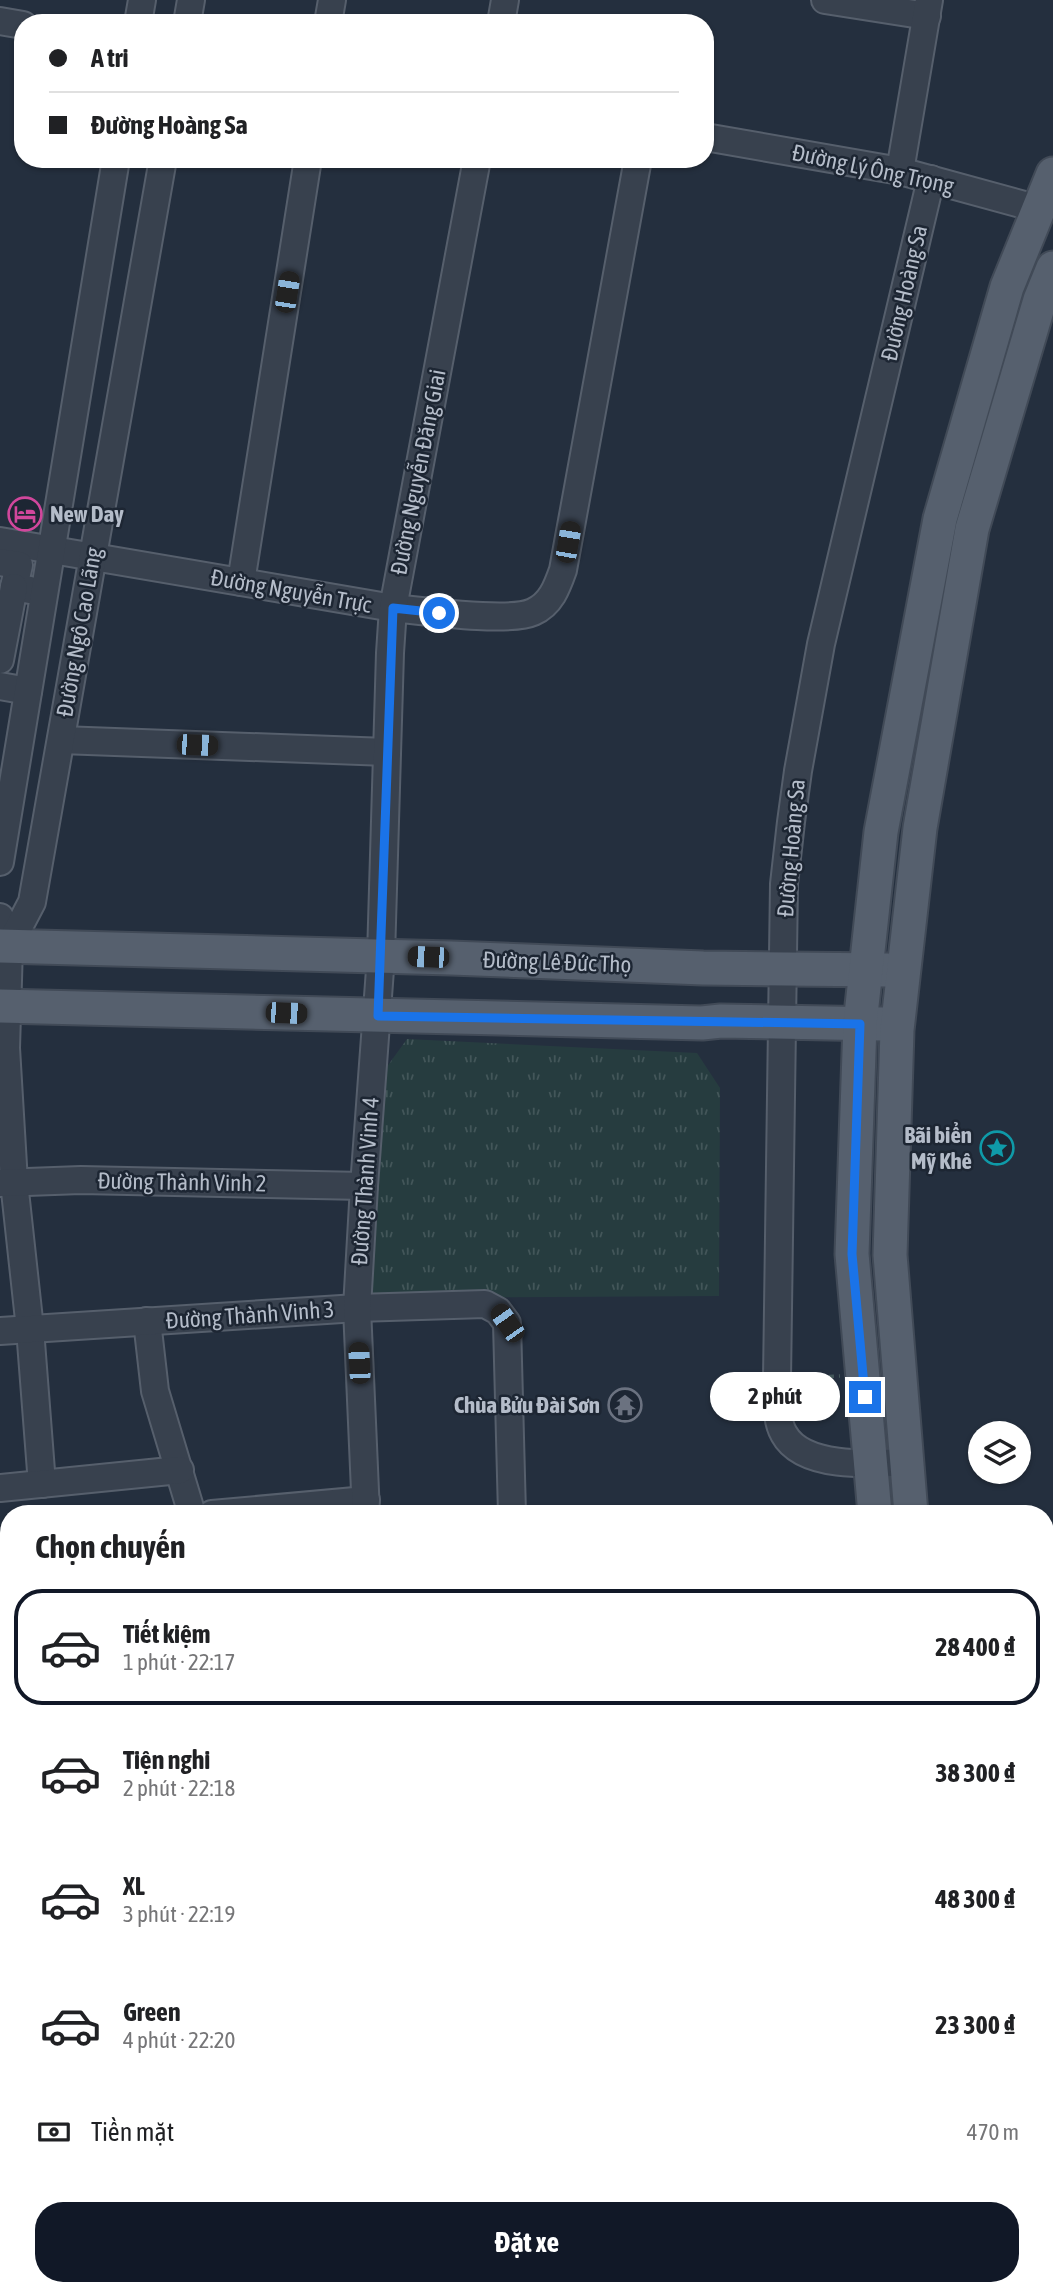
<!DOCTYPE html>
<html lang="vi">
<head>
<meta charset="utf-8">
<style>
	:root { --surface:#fff; --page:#f6f6f6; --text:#202124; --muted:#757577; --line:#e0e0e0; --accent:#111827 }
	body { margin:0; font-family:"Asap Condensed",sans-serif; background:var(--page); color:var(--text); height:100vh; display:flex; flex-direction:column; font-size:26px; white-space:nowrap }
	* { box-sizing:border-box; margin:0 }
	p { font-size:23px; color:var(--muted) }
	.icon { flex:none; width:38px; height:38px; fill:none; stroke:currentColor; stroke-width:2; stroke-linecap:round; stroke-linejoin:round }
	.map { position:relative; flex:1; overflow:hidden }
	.sheet { position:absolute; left:0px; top:1505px; width:1054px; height:791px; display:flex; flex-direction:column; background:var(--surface); border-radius:28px 28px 0 0; box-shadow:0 2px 5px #0004 }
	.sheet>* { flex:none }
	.guide { position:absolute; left:14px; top:14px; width:700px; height:154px; border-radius:28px; box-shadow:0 2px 5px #0004; display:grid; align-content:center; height:154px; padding:0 35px; background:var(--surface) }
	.controls { position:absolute; left:968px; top:1421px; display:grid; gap:14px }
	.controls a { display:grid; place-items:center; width:63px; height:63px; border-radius:50%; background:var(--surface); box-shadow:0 2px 5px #0004; font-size:35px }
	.end { position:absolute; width:32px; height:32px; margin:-16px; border:9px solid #1a73e8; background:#fff; box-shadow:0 0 0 4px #fff }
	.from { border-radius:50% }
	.bubble { position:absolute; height:49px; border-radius:24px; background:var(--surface); box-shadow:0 2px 5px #0004; font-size:23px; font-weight:700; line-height:49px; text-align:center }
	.car { position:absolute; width:21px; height:42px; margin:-21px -10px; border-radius:9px; box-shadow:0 0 5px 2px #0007; background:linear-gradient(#222 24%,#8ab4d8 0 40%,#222 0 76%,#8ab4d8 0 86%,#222 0) }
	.guide b { display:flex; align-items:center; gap:24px; height:66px; font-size:26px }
	.guide b+b { border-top:2px solid var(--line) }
	.guide i { width:18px; height:18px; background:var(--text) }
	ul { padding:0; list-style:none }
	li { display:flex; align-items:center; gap:21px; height:116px; margin:0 14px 10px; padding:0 21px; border:4px solid transparent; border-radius:28px }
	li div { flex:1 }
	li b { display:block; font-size:26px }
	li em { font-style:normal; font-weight:700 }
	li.selected { border-color:var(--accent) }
	li>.icon { width:63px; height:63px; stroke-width:1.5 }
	h2 { padding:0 35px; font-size:32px; line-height:84px }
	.pay { display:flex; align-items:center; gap:18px; height:77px; padding:0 35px; font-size:26px }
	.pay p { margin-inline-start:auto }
	.button { display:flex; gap:14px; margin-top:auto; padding:14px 35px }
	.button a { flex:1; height:80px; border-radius:28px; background:var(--accent); color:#fff; font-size:28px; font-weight:700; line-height:80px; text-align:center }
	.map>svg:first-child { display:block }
	.grass { fill:url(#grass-tufts) }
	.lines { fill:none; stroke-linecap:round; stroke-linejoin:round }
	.minor-casing { stroke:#565f6c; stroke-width:30 }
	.major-casing { stroke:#414a57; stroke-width:37 }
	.path { stroke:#44595c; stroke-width:3.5; stroke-dasharray:5 5; stroke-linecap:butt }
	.minor { stroke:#38414e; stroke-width:26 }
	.major { stroke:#56606e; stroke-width:33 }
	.route { stroke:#1a73e8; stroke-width:9 }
	.labels { text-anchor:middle; stroke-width:5; stroke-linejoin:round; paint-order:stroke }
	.street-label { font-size:23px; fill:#b4bcc9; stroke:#1d2633 }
	.poi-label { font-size:23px; font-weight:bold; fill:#b4bcc9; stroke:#1d2633; text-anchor:end }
</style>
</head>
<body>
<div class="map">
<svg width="1053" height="2296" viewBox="0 0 1053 2296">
	<defs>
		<pattern id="grass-tufts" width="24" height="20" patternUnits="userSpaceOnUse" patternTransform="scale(1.75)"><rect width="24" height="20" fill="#263c3f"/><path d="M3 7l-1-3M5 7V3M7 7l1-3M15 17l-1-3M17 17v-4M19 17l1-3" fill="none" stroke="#435659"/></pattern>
	</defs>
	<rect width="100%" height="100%" fill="#242f3e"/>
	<path class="grass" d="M407,1039L697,1053L720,1088L719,1296L371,1298L386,1068Z"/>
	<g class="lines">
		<defs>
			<g id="minor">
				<path d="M825,0L927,16"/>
				<path d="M0,21L23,25"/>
				<path d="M138,23L142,0"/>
				<path d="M187,23L191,0"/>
				<path d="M328,23L332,0"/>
				<path d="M501,23L505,0"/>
				<path d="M705,137L900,171L1039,209"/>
				<path d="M900,171L929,0"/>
				<path d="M0,541L393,608C423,611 509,623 533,612C551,604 557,587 563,570L638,159"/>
				<path d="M0,562L19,565L14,587L30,590"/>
				<path d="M241,582L308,159"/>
				<path d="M0,660L14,587"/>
				<path d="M0,686L28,691"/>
				<path d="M61,740L387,752"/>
				<path d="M0,862L116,159"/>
				<path d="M0,917L9,946L6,1048L14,1182L30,1329L42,1484"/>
				<path d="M9,946L32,902L163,159"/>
				<path d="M0,1183L81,1180L364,1186"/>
				<path d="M147,1321L155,1391L192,1514"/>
				<path d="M0,1331L357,1308L485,1304L498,1311L507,1323L512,1514"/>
				<path d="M906,1462C872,1464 803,1469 784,1434C775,1419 778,1396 777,1379L784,884L791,822L798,771L821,644L931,179"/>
				<path d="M0,1488L180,1470"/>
				<path d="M212,1514L366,1500"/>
				<path d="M366,1514L357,1308L364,1186L381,956L390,653L393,608L477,159"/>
				<path d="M0,1593H9"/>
				<path d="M0,1717L9,1713"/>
				<path d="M0,1888L9,1887"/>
				<path d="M0,2013L9,2017"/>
				<path d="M0,2208L9,2224"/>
				<path d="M54,2287L58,2296"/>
				<path d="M592,2287L593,2296"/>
				<path d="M808,2287L811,2296"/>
				<path d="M919,2287L921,2296"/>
				<path d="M89,2296L103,2287"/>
				<path d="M407,2296L413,2287"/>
			</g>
			<g id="major">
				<path d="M0,946L451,958L703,968L887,970"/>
				<path d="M0,1006L702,1023L721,1021L883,1024"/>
				<path d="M875,1514L852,1254L860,1024L881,832L940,519L1007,287L1053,174"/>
				<path d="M911,1514L890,1255L897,1030L920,828L972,529L1040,300L1053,268"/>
				<path d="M1045,2249L1053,2282"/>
				<path d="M1013,2287L1015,2296"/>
			</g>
		</defs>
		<use href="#minor" class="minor-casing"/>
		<use href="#major" class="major-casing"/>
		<path class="path" d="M799,1378L840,1376"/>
		<use href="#minor" class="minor"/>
		<use href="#major" class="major"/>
	</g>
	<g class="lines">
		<path class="route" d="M439,613L393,608L378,1016L860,1024L852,1254L865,1397"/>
	</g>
	<defs>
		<symbol id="hotel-ring" viewBox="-11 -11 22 22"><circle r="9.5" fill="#1d2633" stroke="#d1479c" stroke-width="1.5"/><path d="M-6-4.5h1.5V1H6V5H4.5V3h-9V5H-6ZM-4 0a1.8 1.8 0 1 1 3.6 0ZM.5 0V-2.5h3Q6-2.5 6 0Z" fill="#d1479c"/></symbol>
		<symbol id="sight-ring" viewBox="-11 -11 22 22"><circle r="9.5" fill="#1d2633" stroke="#0f9aa8" stroke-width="1.5"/><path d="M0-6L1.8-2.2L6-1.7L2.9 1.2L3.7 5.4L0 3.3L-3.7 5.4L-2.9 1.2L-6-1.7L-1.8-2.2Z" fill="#0f9aa8"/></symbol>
		<symbol id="temple-ring" viewBox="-11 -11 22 22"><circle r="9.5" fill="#1d2633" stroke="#6b7280" stroke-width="1.5"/><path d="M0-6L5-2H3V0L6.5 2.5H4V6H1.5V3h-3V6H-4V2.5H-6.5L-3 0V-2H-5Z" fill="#6b7280"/></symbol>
	</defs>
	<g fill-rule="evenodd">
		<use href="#hotel-ring" x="6" y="495" width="38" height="38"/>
		<use href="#sight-ring" x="978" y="1129" width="38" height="38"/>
		<use href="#temple-ring" x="606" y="1386" width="38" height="38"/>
	</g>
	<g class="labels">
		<g class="street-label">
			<text transform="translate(873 169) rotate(12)" y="8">Đường Lý Ông Trọng</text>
			<text transform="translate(904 293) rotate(-77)" y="8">Đường Hoàng Sa</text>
			<text transform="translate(418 472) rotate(-79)" y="8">Đường Nguyễn Đăng Giai</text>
			<text transform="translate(291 591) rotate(10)" y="8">Đường Nguyễn Trực</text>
			<text transform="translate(79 632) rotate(-80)" y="8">Đường Ngô Cao Lãng</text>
			<text transform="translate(791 848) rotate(-85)" y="8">Đường Hoàng Sa</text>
			<text transform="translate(557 962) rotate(2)" y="8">Đường Lê Đức Thọ</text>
			<text transform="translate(365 1181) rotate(-86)" y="8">Đường Thành Vinh 4</text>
			<text transform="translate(182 1182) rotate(1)" y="8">Đường Thành Vinh 2</text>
			<text transform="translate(250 1315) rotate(-4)" y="8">Đường Thành Vinh 3</text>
		</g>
		<g class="poi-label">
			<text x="50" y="522" text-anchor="start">New Day</text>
			<text x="972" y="1143">Bãi biển<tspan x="972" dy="26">Mỹ Khê</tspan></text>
			<text x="600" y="1413">Chùa Bửu Đài Sơn</text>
		</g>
	</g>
</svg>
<div class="controls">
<a><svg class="icon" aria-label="layers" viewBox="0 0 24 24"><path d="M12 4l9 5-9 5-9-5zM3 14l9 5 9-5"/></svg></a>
</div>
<i class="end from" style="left:439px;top:613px"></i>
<i class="end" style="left:865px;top:1397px"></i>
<div class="bubble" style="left:710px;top:1372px;width:130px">2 phút</div>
<i class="car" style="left:287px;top:292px;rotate:9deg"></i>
<i class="car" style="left:568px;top:542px;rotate:10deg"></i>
<i class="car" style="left:197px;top:745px;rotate:92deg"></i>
<i class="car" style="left:428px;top:957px;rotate:272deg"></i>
<i class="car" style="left:286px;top:1013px;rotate:92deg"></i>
<i class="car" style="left:507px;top:1323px;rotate:325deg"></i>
<i class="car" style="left:359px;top:1363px;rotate:357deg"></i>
<div class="guide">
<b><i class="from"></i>A tri</b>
<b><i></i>Đường Hoàng Sa</b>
</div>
<section class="sheet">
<h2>Chọn chuyến</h2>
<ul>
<li class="selected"><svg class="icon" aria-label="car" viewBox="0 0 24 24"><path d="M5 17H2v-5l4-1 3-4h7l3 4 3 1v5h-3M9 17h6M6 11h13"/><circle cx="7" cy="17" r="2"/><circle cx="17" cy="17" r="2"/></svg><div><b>Tiết kiệm</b><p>1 phút · 22:17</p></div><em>28 400 ₫</em></li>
<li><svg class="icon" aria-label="car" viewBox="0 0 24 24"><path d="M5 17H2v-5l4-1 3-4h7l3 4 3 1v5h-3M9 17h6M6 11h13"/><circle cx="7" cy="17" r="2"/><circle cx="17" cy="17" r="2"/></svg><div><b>Tiện nghi</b><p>2 phút · 22:18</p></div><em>38 300 ₫</em></li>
<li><svg class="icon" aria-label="car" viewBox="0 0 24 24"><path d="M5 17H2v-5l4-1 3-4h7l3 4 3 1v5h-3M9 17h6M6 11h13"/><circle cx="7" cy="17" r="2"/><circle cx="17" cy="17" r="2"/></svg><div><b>XL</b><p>3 phút · 22:19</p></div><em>48 300 ₫</em></li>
<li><svg class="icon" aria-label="car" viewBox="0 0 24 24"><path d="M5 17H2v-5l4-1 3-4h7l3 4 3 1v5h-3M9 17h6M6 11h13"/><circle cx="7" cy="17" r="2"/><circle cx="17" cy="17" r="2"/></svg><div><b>Green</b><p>4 phút · 22:20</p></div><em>23 300 ₫</em></li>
</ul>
<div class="pay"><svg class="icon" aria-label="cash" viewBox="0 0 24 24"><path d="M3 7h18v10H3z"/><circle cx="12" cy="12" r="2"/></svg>Tiền mặt<p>470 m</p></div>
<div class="button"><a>Đặt xe</a></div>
</section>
</div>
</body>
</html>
